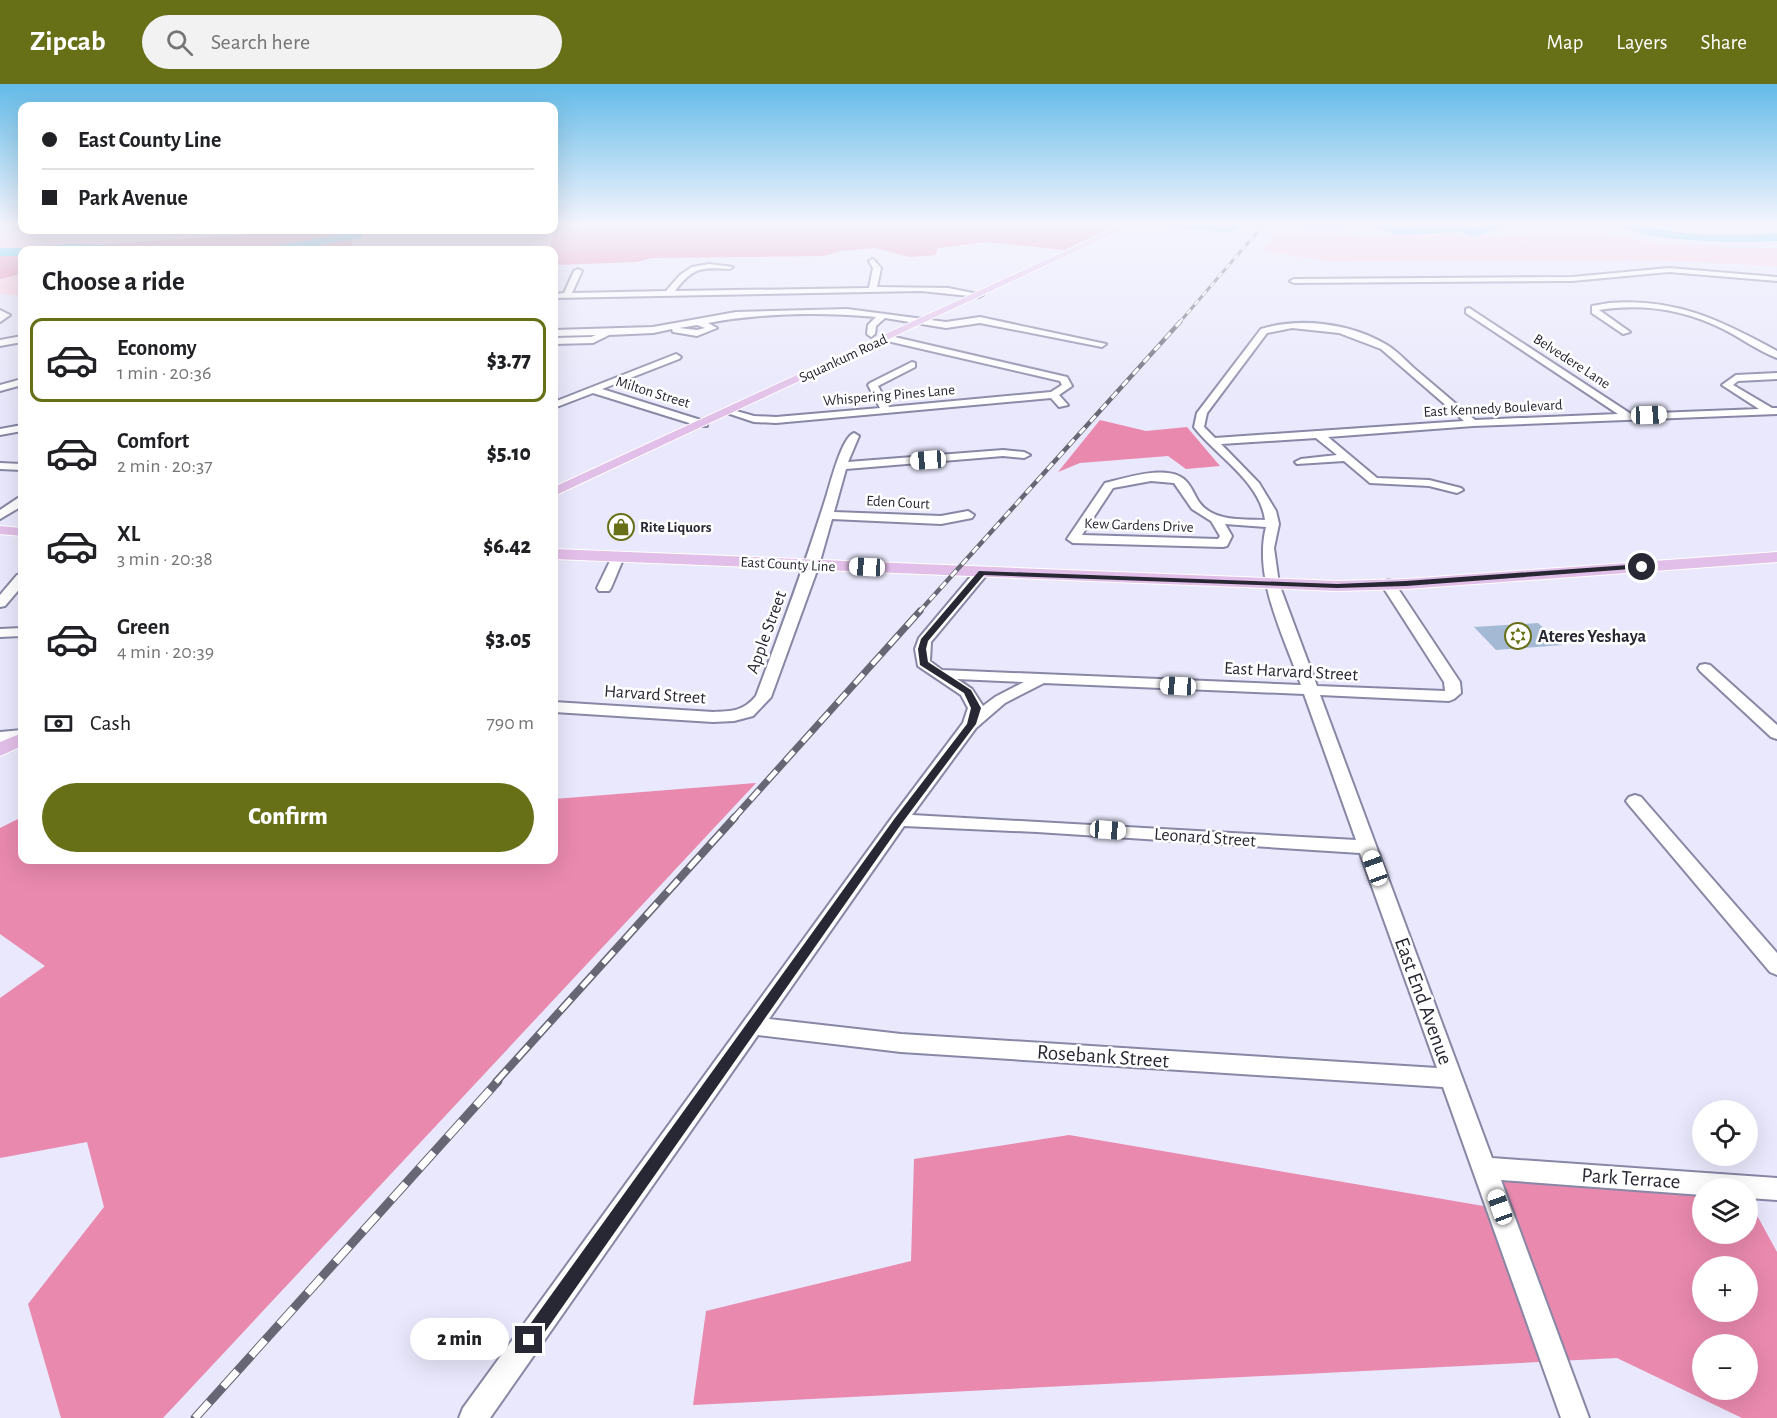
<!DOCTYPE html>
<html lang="en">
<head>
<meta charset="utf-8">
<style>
	:root { --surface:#fff; --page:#f2f2f2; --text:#202124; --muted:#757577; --line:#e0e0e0; --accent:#676f17 }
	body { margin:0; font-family:"Alegreya Sans",sans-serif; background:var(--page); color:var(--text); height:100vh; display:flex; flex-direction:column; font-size:22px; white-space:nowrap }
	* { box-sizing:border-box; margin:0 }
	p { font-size:20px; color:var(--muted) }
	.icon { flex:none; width:33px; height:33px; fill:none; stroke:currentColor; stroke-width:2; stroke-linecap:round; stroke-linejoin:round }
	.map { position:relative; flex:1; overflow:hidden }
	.panel { position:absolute; left:18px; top:162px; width:540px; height:618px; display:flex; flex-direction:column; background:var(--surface); border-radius:12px; box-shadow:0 6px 24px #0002 }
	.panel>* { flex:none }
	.banner { position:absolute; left:18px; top:18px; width:540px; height:132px; border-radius:12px; box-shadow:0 6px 24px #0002; display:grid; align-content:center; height:132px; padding:0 24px; background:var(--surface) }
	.controls { position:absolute; left:1692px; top:1016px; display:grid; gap:12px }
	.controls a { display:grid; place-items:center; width:66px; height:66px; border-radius:50%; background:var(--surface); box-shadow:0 6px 24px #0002; font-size:30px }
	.end { position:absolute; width:27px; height:27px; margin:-14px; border:8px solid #282834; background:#fff; box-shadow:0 0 0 3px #fff }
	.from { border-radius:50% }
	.bubble { position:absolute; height:42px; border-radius:21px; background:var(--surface); box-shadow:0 6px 24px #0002; font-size:20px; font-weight:800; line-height:42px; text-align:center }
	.car { position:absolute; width:18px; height:36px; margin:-18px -9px; border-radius:8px; box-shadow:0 0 4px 2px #0007; background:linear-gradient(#fff 24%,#345 0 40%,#fff 0 76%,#345 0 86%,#fff 0) }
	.banner b { display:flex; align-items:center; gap:21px; height:57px; font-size:22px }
	.banner b+b { border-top:2px solid var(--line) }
	.banner i { width:15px; height:15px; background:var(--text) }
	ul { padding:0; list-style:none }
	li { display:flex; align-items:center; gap:18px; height:84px; margin:0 12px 9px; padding:0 12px; border:3px solid transparent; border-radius:12px }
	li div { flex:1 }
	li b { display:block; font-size:22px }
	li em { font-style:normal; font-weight:800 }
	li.active { border-color:var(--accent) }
	li>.icon { width:54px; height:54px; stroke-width:1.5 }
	h2 { padding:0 24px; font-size:27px; line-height:72px }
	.pay { display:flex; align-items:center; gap:15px; height:66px; padding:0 24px; font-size:22px }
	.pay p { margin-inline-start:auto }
	.cta { display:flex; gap:12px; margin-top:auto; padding:12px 24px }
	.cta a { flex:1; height:69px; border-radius:36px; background:var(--accent); color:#fff; font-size:24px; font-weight:800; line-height:69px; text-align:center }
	header { display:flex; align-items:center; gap:36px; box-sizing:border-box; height:84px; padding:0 30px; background:var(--accent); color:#fff }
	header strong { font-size:28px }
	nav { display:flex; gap:33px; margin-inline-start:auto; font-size:21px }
	.search { width:420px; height:54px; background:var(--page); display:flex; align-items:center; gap:15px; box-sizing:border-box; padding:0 21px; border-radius:33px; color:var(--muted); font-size:22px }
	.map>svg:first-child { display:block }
	.green { fill:#feccdd }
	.forest { fill:#e989ae; fill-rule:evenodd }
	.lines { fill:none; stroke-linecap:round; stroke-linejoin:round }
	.river { fill:#3dc6e8; fill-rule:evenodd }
	.building { fill:#a4bad4 }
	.minor-casing { stroke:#8887a5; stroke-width:4 }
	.major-casing { stroke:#fff; stroke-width:2 }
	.minor { fill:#fff; fill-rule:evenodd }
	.major { fill:#e2bfe8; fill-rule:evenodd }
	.rail-far4-casing { stroke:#666674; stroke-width:3 }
	.rail-far3-casing { stroke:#666674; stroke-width:4.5 }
	.rail-far2-casing { stroke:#666674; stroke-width:7 }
	.rail-far1-casing { stroke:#666674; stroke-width:8 }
	.rail-casing { stroke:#666674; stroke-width:9 }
	.rail-far4 { stroke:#fff; stroke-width:2; stroke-dasharray:6; stroke-linecap:butt }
	.rail-far3 { stroke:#fff; stroke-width:3; stroke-dasharray:8; stroke-linecap:butt }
	.rail-far2 { stroke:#fff; stroke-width:4.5; stroke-dasharray:13; stroke-linecap:butt }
	.rail-far1 { stroke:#fff; stroke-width:5; stroke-dasharray:16; stroke-linecap:butt }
	.rail { stroke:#fff; stroke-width:7; stroke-dasharray:21; stroke-linecap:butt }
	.route { fill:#282834 }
	.labels { text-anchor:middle; stroke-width:5; stroke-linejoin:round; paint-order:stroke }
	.far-street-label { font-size:15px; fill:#282834; stroke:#fff }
	.far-poi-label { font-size:15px; font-weight:bold; fill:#282834; stroke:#fff; text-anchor:start }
	.street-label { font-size:18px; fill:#282834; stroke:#fff }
	.poi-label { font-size:18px; font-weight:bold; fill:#282834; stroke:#fff; text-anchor:start }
	.near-street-label { font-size:21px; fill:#282834; stroke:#fff }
</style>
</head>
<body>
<header>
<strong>Zipcab</strong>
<div class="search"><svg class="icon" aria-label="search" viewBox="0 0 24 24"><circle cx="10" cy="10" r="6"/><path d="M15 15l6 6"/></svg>Search here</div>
<nav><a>Map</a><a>Layers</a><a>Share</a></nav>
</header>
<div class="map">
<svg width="1777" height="1334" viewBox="0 0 1777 1334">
	<rect width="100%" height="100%" fill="#e9e8fc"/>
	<g class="green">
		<path d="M554,140H557L549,166H338L353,163L348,146H554Z"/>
		<path d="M1457,140L1469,145L1450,148L1458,152L1557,148L1576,144L1639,156L1733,164H1777V182L1648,176L1327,177L1263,167L1276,145L1377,152L1409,150Z"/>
		<path d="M22,144V146H309L0,168V146Z"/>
		<path d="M22,190V212L0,210V195Z"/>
	</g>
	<g class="forest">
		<path d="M554,139H1121L1065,166L987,158L938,164L935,171L910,173L875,164L841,167L823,172L652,174L637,178L554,181V166H549L557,140Z"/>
		<path d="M309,146H348L353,163L338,166H25Z"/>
		<path d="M22,167V190L0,195V168Z"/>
		<path d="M1100,336L1146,347L1187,343L1220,382L1186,385L1168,372L1080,379L1058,388Z"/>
		<path d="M756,699L163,1334H61L28,1220L104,1123L87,1058L0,1074V914L45,882L0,850V744L22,733V776H554V715Z"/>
		<path d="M1069,1051L1501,1125L1484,1087L1702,1104V1149H1748V1115L1777,1168V1334H1742L1617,1274L693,1321L706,1227L911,1177L914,1075ZM1702,1182H1748V1227H1702ZM1702,1260H1748V1305H1702Z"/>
	</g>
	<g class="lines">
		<g class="river">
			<path d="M1155,139H1233L1242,143L1231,149L1161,142Z"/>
			<path d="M1297,139H1357C1347,146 1307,146 1297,139Z"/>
			<path d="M1363,139H1383L1404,144L1410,141L1462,140L1475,145L1491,139H1505L1495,146L1474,153L1460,148L1398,151Z"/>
			<path d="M1618,139C1638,138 1658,145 1678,148C1711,152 1744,151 1777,149V157C1744,158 1642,160 1618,139Z"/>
			<path d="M349,146H364L361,154L292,166H223L229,162H274L350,149Z"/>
			<path d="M69,160L132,162L138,166H44L50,162Z"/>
			<path d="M0,164H22L27,166H22V172H0Z"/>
		</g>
	</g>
	<path class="building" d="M1538,539L1562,561L1496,566L1474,543Z"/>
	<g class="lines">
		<defs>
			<g id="minor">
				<path d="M873,175L881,184L877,203L948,204L983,211L979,213L921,207L554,214V210L564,209L574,187L578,185L582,187L572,209L666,207L680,191L692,183L709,180L733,183L729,185C701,183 692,184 675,207L869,204L873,184L869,177Z"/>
				<path d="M1669,184L1777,193V197L1669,188L1572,197L1294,199L1290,197L1294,195L1572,193Z"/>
				<path d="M1609,219C1676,214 1720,236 1777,267V274C1758,267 1741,254 1723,245C1685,226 1642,219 1599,226L1630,248L1623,250L1592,229V222Z"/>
				<path d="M1469,224L1631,330L1759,325L1722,301L1736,291L1777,289V295L1738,297L1733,301L1772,324H1777V330L1473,342L1328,353L1377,394L1429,396L1461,404L1463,406L1457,409L1429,402L1370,399L1344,377L1297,380L1295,378L1301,375L1337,371L1316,354L1221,360L1259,399L1276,427L1279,440L1274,464L1279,500L1317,602L1445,607L1444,598L1381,500L1388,496L1393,497L1460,598L1461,609L1454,615L1449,617L1320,611L1492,1074L1777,1094V1116L1748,1114V1104H1702V1111L1501,1096L1589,1334H1561L1443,1003L901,968L758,951L490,1334H459L463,1324L893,732L963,639L968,624L961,611L918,582L915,565L919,554L977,485H987L989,488L931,558L930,577L942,586L1301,601C1284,553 1253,494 1266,443L1225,440L1232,452L1227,462L1223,463L1073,459L1067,455L1105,399C1126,394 1159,383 1179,392C1190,397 1193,409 1199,418C1213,438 1244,435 1265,436C1260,397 1215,371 1194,343L1197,329L1261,245C1300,233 1351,239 1387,261C1397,267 1406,277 1415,285C1435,302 1455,319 1475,336L1618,330L1466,229V225ZM1292,244L1339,249L1381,265L1464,337L1215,354L1204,343L1207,329L1267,249ZM1151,397L1174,399L1192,425L1211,437L1220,452L1218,455L1082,451L1113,404ZM957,595L1024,598L995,613L983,622L972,605ZM1044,599L1304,610L1356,756L912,731L976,644L1005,619ZM904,742L1037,748L1360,769L1437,984L901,950L769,935Z"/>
				<path d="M847,225L946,238L980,233L1106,260L1102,263L980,239L946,244L885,234L876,242L875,250L871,253L867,250L868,241L876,233C821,228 762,229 708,239L717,244L697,252L673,248L672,245L653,249L609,251L593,259L554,260V254L591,253L596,251L554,252V246L653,243L736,228ZM697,241L705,244L697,246L679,244Z"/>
				<path d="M0,226L10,231L0,238Z"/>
				<path d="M886,251L1067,293L1072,302L1059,311L1068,321L1059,323L1051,314L776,339L754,338L724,328L729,325L754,332L776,333L880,324L868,301L870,299L912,278L915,279V283L878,302L889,323L1051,308L1062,301L1060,297L883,256V252Z"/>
				<path d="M22,252V258L0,262V256Z"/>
				<path d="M676,270L681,273L679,275L602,305L707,338V342H699L593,309L554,324V318Z"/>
				<path d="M22,295V301L0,307V301Z"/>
				<path d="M22,341V347L0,351V345Z"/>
				<path d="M854,349L859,352L848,378L1003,366L1024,368L1030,371L1024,374L1003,372L846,385L834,428L941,432L968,427L974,431L972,434L941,440L832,435L819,481L771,613L753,632L734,637L713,638L554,628V618L713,628C731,627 743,628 756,612C781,545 806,478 827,410C831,397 842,353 854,349Z"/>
				<path d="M0,379L22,380V386L0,385Z"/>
				<path d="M18,414H22V422L0,435V426Z"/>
				<path d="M618,469L624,473L611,504L609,507H599L597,504L612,473Z"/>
				<path d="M22,490V502L5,522L0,523V511L17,491Z"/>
				<path d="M22,544V552L0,553V545Z"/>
				<path d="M1705,580L1710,581L1777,641V655L1771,653L1700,587L1698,584L1700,581Z"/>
				<path d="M22,646V656L0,658V648Z"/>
				<path d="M1635,711L1641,713L1777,869V891L1770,888L1629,721L1626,717L1629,713Z"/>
			</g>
			<g id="major">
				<path d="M1126,139H1136L554,412V403Z"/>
				<path d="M0,442L22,444V452L0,450Z"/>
				<path d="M554,465L1337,497L1406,495L1777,468V478L1406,505L1337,507L554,475Z"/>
				<path d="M22,649V662L0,672V658Z"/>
			</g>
		</defs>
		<use href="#minor" class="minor-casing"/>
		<use href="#major" class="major-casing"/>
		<use href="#minor" class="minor"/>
		<use href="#major" class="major"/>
		<defs>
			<path id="rail-far4" d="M1179,239L1265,139"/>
			<path id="rail-far3" d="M919,528L1180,238"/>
			<path id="rail-far2" d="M733,735L920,527"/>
			<path id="rail-far1" d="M496,998L735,733"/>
			<path id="rail" d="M195,1334L498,997"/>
		</defs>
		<use href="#rail-far4" class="rail-far4-casing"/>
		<use href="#rail-far3" class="rail-far3-casing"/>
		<use href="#rail-far2" class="rail-far2-casing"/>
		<use href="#rail-far1" class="rail-far1-casing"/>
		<use href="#rail" class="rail-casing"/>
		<use href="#rail-far4" class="rail-far4"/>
		<use href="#rail-far3" class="rail-far3"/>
		<use href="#rail-far2" class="rail-far2"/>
		<use href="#rail-far1" class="rail-far1"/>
		<use href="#rail" class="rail"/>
	</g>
	<linearGradient id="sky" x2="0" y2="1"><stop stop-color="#63bbe8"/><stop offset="0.43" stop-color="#f5f5fe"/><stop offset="1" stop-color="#f5f5fe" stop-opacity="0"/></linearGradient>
	<rect width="1777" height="325" fill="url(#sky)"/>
	<path class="route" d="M1642,480L1645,483L1644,484L1406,502L1337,504L984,491L928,557L926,565L928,578L971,606L981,624L976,640L902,739L535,1262L529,1264L523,1262L521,1256L523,1250L895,734L967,640L971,624L964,609L920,581L918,565L921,555L979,487L1337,500L1406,497Z"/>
	<defs>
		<symbol id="shop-ring" viewBox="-11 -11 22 22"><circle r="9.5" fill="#fff" stroke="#676f17" stroke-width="1.5"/><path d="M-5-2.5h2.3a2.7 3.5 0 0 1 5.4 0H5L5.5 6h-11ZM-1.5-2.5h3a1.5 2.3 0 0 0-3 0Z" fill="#676f17"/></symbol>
		<symbol id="synagogue-ring" viewBox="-11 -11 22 22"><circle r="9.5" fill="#fff" stroke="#676f17" stroke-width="1.5"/><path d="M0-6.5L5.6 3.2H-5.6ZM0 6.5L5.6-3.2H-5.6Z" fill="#676f17"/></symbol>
	</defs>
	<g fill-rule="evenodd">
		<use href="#shop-ring" x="606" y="428" width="30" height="30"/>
		<use href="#synagogue-ring" x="1503" y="537" width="30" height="30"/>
	</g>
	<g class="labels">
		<g class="far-street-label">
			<text transform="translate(843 274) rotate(-25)" y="5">Squankum Road</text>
			<text transform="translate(1572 277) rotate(33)" y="5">Belvedere Lane</text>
			<text transform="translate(653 308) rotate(17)" y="5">Milton Street</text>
			<text transform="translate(889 311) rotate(-5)" y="5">Whispering Pines Lane</text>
			<text transform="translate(1493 324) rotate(-3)" y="5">East Kennedy Boulevard</text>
			<text transform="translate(898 418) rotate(3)" y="5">Eden Court</text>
			<text transform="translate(1139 441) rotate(2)" y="5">Kew Gardens Drive</text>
			<text transform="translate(788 480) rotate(3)" y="5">East County Line</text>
		</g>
		<g class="far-poi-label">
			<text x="640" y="448">Rite Liquors</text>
		</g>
		<g class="street-label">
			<text transform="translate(766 548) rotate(-70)" y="6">Apple Street</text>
			<text transform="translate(1291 587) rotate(3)" y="6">East Harvard Street</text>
			<text transform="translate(655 610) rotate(4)" y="6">Harvard Street</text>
			<text transform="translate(1205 753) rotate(4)" y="6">Leonard Street</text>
		</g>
		<g class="poi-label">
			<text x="1538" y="558">Ateres Yeshaya</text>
		</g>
		<g class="near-street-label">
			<text transform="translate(1424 917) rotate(70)" y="7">East End Avenue</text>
			<text transform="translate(1103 972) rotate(4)" y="7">Rosebank Street</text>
			<text transform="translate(1631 1094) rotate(4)" y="7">Park Terrace</text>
		</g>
	</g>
</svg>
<div class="controls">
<a><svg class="icon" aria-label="locate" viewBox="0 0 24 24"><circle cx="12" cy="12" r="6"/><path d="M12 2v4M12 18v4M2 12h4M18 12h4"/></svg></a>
<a><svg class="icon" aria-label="layers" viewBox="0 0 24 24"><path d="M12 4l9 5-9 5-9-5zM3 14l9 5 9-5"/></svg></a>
<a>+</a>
<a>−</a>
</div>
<i class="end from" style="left:1642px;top:483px"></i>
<i class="end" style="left:529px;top:1256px"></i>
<div class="bubble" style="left:410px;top:1234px;width:99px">2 min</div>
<i class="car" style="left:1649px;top:331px;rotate:88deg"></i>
<i class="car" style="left:928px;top:376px;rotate:266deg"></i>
<i class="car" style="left:867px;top:483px;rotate:273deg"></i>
<i class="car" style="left:1178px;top:602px;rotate:273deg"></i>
<i class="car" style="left:1108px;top:746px;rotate:94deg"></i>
<i class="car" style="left:1375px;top:784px;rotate:340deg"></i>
<i class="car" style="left:1500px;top:1123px;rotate:340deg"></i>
<div class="banner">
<b><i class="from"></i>East County Line</b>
<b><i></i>Park Avenue</b>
</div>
<section class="panel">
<h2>Choose a ride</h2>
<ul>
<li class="active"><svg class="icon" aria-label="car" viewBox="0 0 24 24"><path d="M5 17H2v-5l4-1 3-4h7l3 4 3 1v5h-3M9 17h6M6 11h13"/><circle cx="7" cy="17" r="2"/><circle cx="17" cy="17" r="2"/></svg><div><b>Economy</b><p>1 min · 20:36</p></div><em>$3.77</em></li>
<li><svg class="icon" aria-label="car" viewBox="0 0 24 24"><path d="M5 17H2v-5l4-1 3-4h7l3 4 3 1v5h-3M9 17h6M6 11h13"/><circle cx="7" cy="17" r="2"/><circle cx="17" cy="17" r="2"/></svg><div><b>Comfort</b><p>2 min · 20:37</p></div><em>$5.10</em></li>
<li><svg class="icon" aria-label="car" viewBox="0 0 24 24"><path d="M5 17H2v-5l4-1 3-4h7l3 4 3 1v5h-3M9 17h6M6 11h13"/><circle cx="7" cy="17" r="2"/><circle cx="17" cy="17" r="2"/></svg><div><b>XL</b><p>3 min · 20:38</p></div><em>$6.42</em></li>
<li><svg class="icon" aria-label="car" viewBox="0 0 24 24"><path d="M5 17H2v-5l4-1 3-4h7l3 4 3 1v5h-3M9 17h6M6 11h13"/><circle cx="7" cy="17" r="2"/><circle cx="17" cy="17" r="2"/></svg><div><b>Green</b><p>4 min · 20:39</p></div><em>$3.05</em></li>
</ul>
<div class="pay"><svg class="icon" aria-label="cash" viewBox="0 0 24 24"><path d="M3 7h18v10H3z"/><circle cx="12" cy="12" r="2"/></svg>Cash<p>790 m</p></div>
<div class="cta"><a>Confirm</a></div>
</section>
</div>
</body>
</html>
